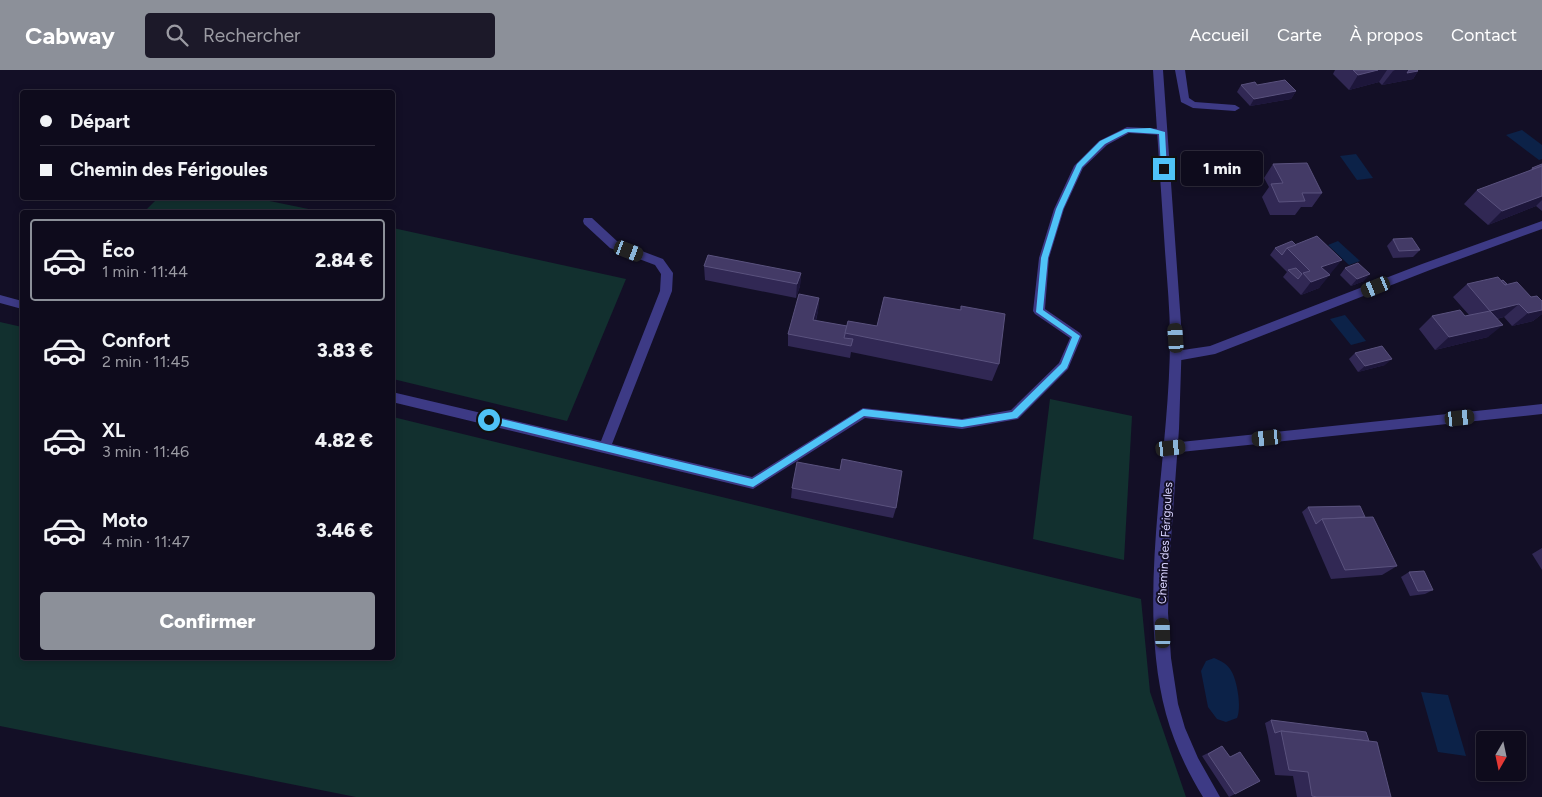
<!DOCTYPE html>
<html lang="fr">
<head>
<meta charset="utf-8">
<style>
	:root { --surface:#0e0b1c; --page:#1c1929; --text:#f1f3f6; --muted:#9b9ba3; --line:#2e2b3b; --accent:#8c9099 }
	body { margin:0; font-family:Figtree,sans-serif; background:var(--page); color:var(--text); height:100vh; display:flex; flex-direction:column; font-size:19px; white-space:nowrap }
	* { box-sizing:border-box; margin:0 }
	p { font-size:16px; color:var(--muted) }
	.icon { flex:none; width:28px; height:28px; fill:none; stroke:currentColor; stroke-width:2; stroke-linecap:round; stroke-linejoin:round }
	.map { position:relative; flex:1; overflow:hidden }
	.panel { position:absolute; left:20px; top:140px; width:375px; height:450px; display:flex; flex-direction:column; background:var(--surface); border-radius:5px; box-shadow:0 2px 8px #0003,0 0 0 1px var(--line) }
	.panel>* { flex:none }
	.guide { position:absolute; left:20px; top:20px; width:375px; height:110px; border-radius:5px; box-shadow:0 2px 8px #0003,0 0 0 1px var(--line); display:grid; align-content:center; height:110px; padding:0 20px; background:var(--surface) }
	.needle { width:32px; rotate:189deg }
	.tools { position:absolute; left:1476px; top:661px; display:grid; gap:10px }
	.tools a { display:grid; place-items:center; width:50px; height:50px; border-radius:5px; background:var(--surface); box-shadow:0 2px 8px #0003,0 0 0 1px var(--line); font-size:25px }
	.end { position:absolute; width:22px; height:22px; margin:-11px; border:6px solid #4fc3f7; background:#111; box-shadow:0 0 0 2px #111 }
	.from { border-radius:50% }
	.bubble { position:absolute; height:35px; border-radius:5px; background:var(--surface); box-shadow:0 2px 8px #0003,0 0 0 1px var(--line); font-size:16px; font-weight:800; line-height:35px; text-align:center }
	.car { position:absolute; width:15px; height:30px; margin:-15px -8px; border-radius:6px; box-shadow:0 0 4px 1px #0007; background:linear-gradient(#222 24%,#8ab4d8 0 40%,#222 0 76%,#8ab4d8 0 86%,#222 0) }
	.guide b { display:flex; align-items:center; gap:18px; height:48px; font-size:19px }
	.guide b+b { border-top:1px solid var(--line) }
	.guide i { width:12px; height:12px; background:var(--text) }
	ul { padding:9px 0 0; list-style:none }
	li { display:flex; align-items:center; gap:15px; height:82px; margin:0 10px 8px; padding:0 10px; border:2px solid transparent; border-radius:5px }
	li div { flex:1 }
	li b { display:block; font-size:19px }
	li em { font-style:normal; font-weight:800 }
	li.active { border-color:var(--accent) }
	li>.icon { width:45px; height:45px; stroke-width:1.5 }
	.primary-button { display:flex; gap:10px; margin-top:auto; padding:10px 20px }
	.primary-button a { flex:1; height:58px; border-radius:5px; background:var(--accent); color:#fff; font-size:20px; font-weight:800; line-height:58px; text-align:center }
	header { display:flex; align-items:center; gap:30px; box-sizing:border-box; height:70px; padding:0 25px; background:var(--accent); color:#fff }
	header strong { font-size:24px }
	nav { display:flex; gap:28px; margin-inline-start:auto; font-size:18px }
	.search { width:350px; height:45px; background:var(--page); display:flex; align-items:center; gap:12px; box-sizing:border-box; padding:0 18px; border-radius:5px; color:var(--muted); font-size:19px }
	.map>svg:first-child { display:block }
	.green { fill:#12302f }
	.water { fill:#0c2248 }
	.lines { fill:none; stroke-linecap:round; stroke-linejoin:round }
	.service { fill:#3d3a85; fill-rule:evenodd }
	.minor { fill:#3d3a85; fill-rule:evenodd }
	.wall { fill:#312854 }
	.shaded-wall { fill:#1d163a }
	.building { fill:#433a66; stroke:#5a527e }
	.route { fill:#4fc3f7 }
	.labels { text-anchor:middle; stroke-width:4; stroke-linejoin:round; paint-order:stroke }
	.street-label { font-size:12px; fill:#d9d4ff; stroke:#130f26 }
</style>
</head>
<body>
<header>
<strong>Cabway</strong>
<div class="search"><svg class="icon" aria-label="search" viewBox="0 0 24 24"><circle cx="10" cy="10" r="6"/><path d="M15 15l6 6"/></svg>Rechercher</div>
<nav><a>Accueil</a><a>Carte</a><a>À propos</a><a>Contact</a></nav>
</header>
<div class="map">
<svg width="1542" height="727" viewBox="0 0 1542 727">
	<rect width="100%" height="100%" fill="#130f26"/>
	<g class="green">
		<path d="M158,128H255L323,142H144Z"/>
		<path d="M393,158L626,209L567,351L393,309Z"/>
		<path d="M0,252L22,257V588H392L393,347L1141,529L1150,622L1186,727H356L0,656Z"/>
		<path d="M1050,329L1132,346L1124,490L1033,469Z"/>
	</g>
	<g class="water">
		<path d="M1522,60L1542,75V89L1539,90L1506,65Z"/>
		<path d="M1356,84L1373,108L1357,110L1340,86Z"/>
		<path d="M1338,171L1360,191L1349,195L1328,175Z"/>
		<path d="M1345,245L1366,271L1351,275L1330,249Z"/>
		<path d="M1214,588C1221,591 1226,593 1230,599C1237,608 1242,638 1237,648L1226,652L1217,649L1208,637L1201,601L1206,591Z"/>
		<path d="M1421,622L1448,625L1466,686L1438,682Z"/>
	</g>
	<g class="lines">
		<g class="service">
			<path d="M1175,0H1185L1189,28L1195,32L1235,35L1240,38L1235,41L1193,38L1181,32Z"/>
			<path d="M1127,57L1162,59L1167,62L1162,65L1129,63L1107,75L1083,98L1064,139L1049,188L1045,239L1080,263L1082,266L1068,299L1018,349L962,359L865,348L753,419L392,332V322L601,371L660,221L661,204L655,195L610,178L584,154L583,151L584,148H592L618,172L663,189L673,203L672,221L612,374L752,407L863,338L962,349L1011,340L1059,293L1070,268L1035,244L1033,241L1039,188L1054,139L1074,96L1099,71Z"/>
			<path d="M1542,151V159L1430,200L1215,284L1176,291L1172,289L1170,286L1172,283L1176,281L1210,276L1422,194Z"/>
			<path d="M0,225L22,231V239L0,233Z"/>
			<path d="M1542,334V344L1171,383L1167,382L1165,378L1167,374L1171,373Z"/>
		</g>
		<path class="minor" d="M1153,0H1163L1182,268L1179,359L1169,497L1168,543L1171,588L1178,634L1185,658L1198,688L1220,727H1203C1187,701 1174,673 1166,644C1135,527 1170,389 1170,268C1170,239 1167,210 1165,181C1161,121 1157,60 1153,0Z"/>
	</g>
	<g class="wall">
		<path d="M1335,0H1417L1418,1L1413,9L1382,15L1379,12L1349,20L1333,4Z"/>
		<path d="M1241,15H1257L1296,21L1291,29L1250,36L1237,22Z"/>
		<path d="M1273,94L1322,123L1312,137H1301L1295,145H1270L1262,127L1269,117L1264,108Z"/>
		<path d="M1542,94V141L1536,136L1488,155L1464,134L1477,120L1529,101L1532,98Z"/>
		<path d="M1393,169L1420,180L1413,187L1393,188L1387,176Z"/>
		<path d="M1296,175L1331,203L1329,204L1319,218L1301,225L1283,207L1287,202L1270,185L1275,178Z"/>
		<path d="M704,196L801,203L800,216L796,228L705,210Z"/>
		<path d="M1345,198L1364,211L1351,216L1340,205Z"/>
		<path d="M1501,211L1531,227L1542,231V244L1533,251L1512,256L1504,247L1497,249L1488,267L1435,280L1419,259L1432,246H1465L1469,245L1453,227L1467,214Z"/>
		<path d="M819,228L818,241L816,251L847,256H877L960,240L961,236L999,294L992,311L851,282L850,288L788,276V264Z"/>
		<path d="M1355,283L1385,295L1358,302L1349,289Z"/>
		<path d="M840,400L896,438L893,448L791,428L792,418Z"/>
		<path d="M1308,437L1365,447L1397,496L1382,505L1331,509L1302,442Z"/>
		<path d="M1542,478V500L1532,484Z"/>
		<path d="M1409,502L1433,520L1425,524L1410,526L1401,507Z"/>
		<path d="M1271,650L1369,671L1391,727H1297L1293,706L1275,705L1268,666L1265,653Z"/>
		<path d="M1222,676L1230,687L1240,682L1235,724L1229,727L1202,686Z"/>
	</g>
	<g class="shaded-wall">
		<path d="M1378,0H1387L1379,12L1349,20L1358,5Z"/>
		<path d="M1395,0H1411L1418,1L1413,9L1382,15L1393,1Z"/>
		<path d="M1296,21L1291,29L1250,36L1254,29Z"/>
		<path d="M1542,126V130L1536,136L1488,155L1502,141Z"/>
		<path d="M1342,190L1331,203L1311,210L1321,197Z"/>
		<path d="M801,203L800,216L796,228L797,214Z"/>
		<path d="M1370,204L1364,211L1351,216L1357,209Z"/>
		<path d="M1330,205L1319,218L1301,225L1311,212Z"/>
		<path d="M819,228L818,241L812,263L813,250Z"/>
		<path d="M1519,234L1504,247L1476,253L1490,241Z"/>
		<path d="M1542,240V244L1533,251L1512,256L1528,243Z"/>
		<path d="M1503,255L1488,267L1435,280L1449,267Z"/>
		<path d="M1392,289L1385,295L1358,302L1365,296Z"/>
	</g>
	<g class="building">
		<path d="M1353,0H1378L1358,5Z"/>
		<path d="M1409,0H1417L1418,1L1407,3Z"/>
		<path d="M1285,10L1296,21L1254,29L1241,15L1255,12L1257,15Z"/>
		<path d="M1307,93L1322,123H1302L1305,131L1279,132L1271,114L1283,113L1273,94Z"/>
		<path d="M1542,94V96L1534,99L1532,98Z"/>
		<path d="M1542,96V126L1502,141L1477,120Z"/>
		<path d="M1317,166L1342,190L1321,197L1330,205L1311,212L1303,203L1310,201L1287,178Z"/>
		<path d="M1412,168L1420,180L1399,181L1393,169Z"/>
		<path d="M1292,171L1296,175L1287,178L1282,185L1275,178Z"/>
		<path d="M708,185L801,203L797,214L704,196Z"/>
		<path d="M1358,193L1370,204L1357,209L1345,198Z"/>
		<path d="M1296,198L1302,204L1298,209L1288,200Z"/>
		<path d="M1498,207L1505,215L1517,212L1531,227L1537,226L1542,231V240L1528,243L1519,234L1490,241L1503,255L1449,267L1432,246L1460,240L1465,246L1490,241L1467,214Z"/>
		<path d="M1503,210L1507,214L1505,215L1501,211Z"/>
		<path d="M799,224L819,228L813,250L847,256L844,268L853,269L851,276L788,264Z"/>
		<path d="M884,227L961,240V236L1005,244L999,294L845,263L848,251L877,256Z"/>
		<path d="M1382,276L1392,289L1365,296L1355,283Z"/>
		<path d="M842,389L902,401L896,438L792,418L797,392L840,400Z"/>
		<path d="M1360,436L1365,447L1322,449L1316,454L1308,437Z"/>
		<path d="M1373,447L1397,496L1345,500L1322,449Z"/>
		<path d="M1424,501L1433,520L1418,521L1409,502Z"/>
		<path d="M1271,650L1366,662L1369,671L1281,661L1275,663Z"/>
		<path d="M1281,661L1377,672L1391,727H1317L1312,726L1308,702L1289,700Z"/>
		<path d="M1222,676L1230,687L1240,682L1260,711L1235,724L1208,684Z"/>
	</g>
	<path class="route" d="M1150,58L1165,62L1167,101L1161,99L1159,64L1128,62L1105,74L1082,97L1063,139L1048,188L1043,240L1080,266L1067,298L1017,348L962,357L864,346L753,417L489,353L485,350L489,346L752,409L863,339L962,350L1012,342L1061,294L1072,267L1036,242L1041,188L1056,139L1077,94L1100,71L1125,59Z"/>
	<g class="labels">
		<g class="street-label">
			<text transform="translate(1165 473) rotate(-87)" y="4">Chemin des Férigoules</text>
		</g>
	</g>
</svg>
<div class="tools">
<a><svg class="needle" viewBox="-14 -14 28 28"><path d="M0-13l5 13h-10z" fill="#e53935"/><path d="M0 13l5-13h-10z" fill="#9b9ba3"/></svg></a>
</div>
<i class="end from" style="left:489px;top:350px"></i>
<i class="end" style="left:1164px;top:99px"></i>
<div class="bubble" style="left:1181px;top:81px;width:82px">1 min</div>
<i class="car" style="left:629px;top:181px;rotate:111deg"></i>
<i class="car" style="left:1376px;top:217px;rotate:248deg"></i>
<i class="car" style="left:1176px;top:268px;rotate:356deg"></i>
<i class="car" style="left:1460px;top:348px;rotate:84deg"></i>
<i class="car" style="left:1267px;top:368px;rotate:264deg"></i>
<i class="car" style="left:1171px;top:378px;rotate:84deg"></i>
<i class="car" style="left:1163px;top:563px;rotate:358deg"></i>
<div class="guide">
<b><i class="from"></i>Départ</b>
<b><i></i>Chemin des Férigoules</b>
</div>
<section class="panel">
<ul>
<li class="active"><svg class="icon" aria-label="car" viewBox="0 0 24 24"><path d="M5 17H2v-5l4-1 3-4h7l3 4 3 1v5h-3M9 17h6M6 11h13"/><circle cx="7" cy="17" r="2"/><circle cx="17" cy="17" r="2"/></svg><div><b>Éco</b><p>1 min · 11:44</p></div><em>2.84 €</em></li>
<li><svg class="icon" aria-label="car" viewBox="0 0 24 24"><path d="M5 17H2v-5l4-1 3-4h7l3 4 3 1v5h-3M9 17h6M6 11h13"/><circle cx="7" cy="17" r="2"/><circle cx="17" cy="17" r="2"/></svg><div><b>Confort</b><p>2 min · 11:45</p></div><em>3.83 €</em></li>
<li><svg class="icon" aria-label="car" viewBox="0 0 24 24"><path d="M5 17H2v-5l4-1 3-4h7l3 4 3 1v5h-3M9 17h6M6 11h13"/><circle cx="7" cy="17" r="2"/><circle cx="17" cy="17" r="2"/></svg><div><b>XL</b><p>3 min · 11:46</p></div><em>4.82 €</em></li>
<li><svg class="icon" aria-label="car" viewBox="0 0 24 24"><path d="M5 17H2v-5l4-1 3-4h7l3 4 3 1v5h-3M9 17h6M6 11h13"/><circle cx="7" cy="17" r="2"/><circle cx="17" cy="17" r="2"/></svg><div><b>Moto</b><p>4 min · 11:47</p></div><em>3.46 €</em></li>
</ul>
<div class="primary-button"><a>Confirmer</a></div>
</section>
</div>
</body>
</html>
